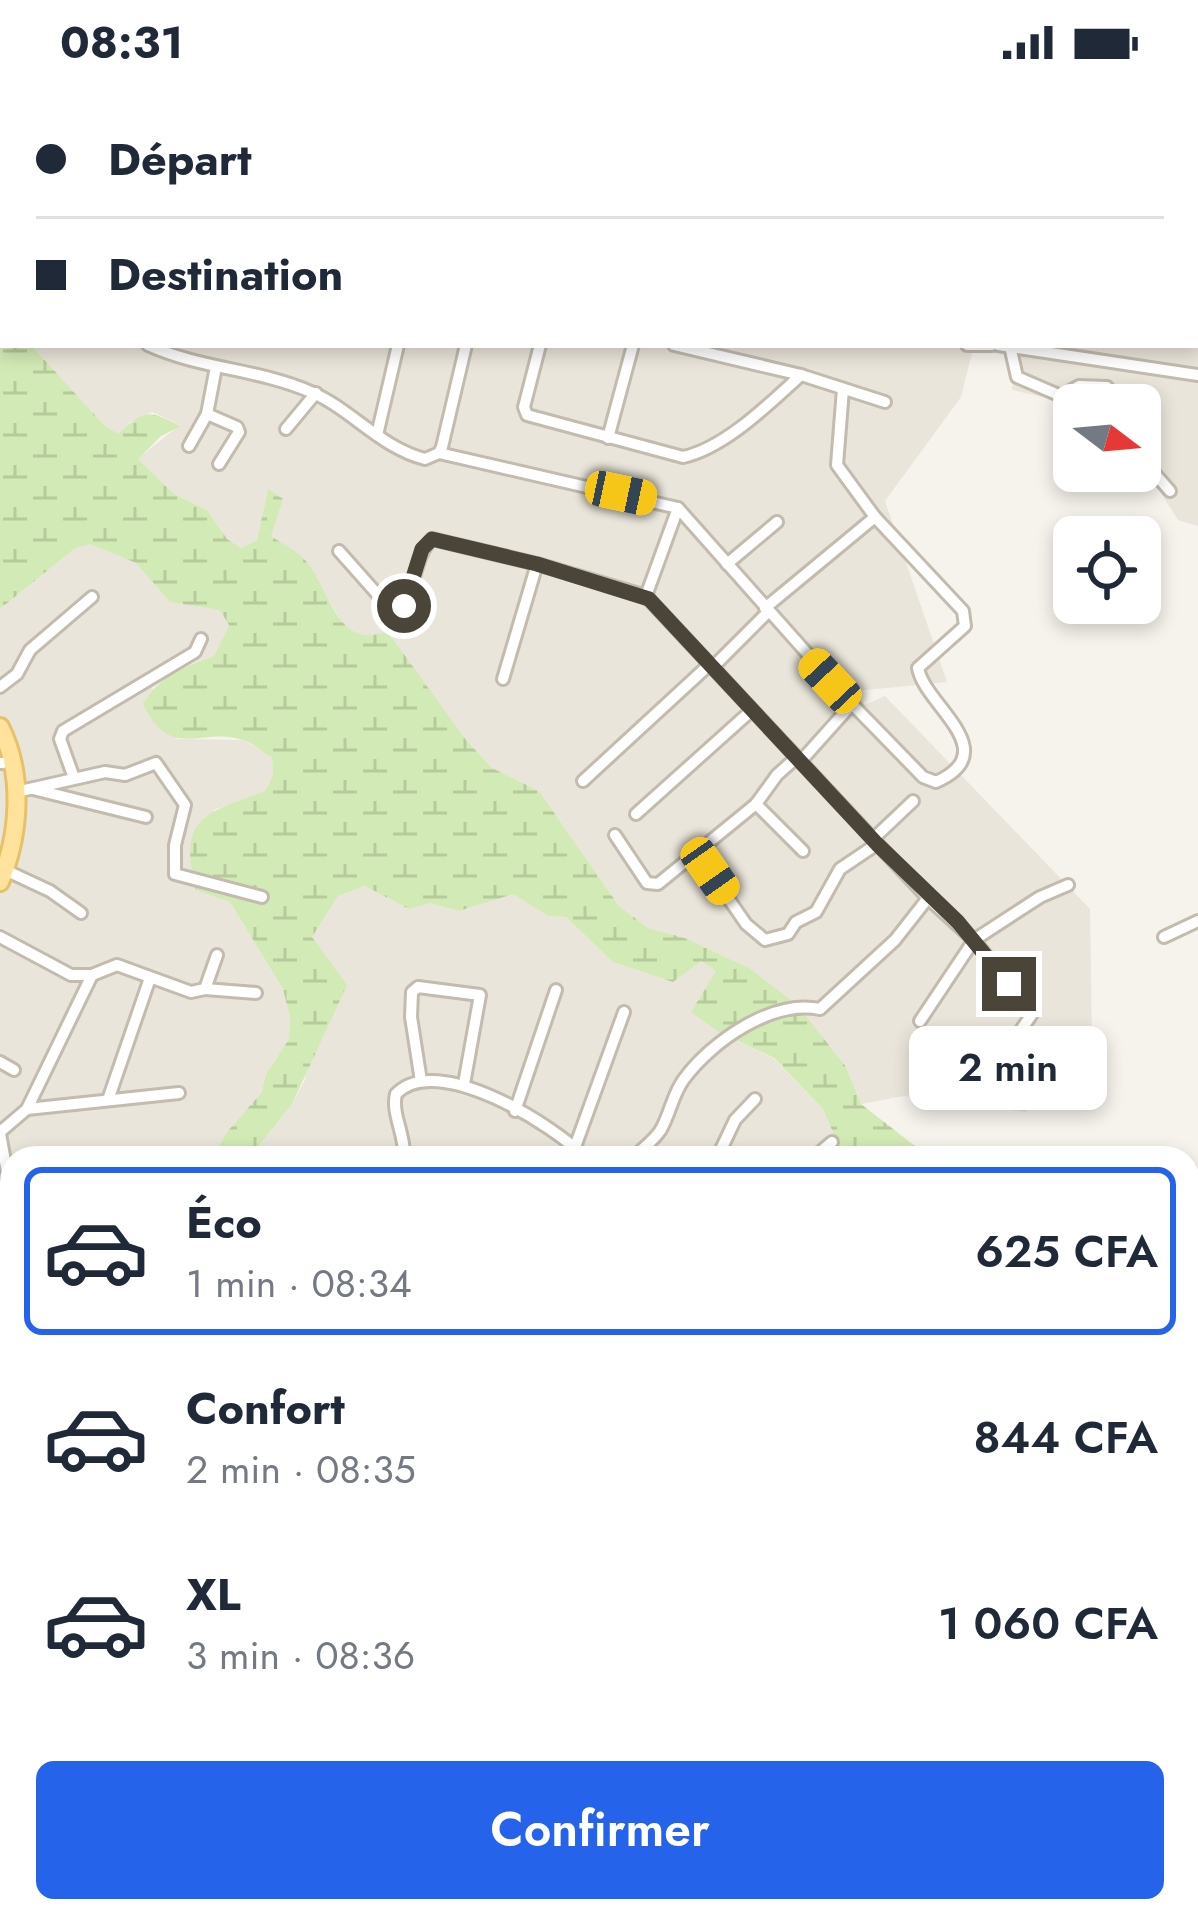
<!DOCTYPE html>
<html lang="fr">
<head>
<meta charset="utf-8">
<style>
	:root { --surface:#fff; --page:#f2f2f3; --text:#1f2937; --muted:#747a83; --line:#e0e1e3; --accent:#2563eb }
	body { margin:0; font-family:Jost,sans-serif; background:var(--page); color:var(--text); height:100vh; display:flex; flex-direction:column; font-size:45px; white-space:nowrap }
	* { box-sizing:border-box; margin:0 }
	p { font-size:39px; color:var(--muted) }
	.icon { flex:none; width:66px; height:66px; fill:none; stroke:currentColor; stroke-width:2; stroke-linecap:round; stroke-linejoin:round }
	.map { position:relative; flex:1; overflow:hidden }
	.sheet { position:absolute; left:0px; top:1062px; width:1200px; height:777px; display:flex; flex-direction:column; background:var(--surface); border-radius:36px 36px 0 0; box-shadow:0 6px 18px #0003 }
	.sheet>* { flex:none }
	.hud { position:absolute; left:0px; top:0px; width:1200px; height:264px; box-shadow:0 6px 18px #0003; display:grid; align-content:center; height:264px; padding:0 36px; background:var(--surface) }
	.needle { width:78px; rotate:106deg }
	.buttons { position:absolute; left:1053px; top:300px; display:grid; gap:24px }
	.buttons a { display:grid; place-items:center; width:108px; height:108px; border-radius:18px; background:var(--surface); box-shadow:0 6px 18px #0003; font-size:60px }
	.end { position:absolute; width:54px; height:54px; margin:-27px; border:15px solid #4b4439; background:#fff; box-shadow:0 0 0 6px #fff }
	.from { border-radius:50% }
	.bubble { position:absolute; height:84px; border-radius:18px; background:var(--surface); box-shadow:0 6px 18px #0003; font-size:39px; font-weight:600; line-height:84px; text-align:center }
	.car { position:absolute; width:36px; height:72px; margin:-36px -18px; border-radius:15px; box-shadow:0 0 9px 3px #0007; background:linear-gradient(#f5c518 24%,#345 0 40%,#f5c518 0 76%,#345 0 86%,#f5c518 0) }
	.hud b { display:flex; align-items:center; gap:42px; height:114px; font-size:45px }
	.hud b+b { border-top:3px solid var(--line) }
	.hud i { width:30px; height:30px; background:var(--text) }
	ul { padding:21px 0 0; list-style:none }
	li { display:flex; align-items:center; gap:36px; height:168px; margin:0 24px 18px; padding:0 12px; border:6px solid transparent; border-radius:18px }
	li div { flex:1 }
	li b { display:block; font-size:45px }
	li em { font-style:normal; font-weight:600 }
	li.selected { border-color:var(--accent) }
	li>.icon { width:108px; height:108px; stroke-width:1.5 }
	.cta { display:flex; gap:24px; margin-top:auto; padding:24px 36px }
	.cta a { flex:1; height:138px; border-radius:18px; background:var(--accent); color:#fff; font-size:48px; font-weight:600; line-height:138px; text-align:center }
	.status { display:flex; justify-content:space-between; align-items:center; height:84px; padding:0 60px; background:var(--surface); direction:ltr }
	.status svg { height:33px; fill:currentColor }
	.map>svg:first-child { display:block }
	.residential { fill:#eae5da }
	.commercial { fill:#f7ead8 }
	.wetland { fill:url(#wetland-marsh) }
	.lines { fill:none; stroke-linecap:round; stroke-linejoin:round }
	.street-casing { stroke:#c2bbae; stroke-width:16 }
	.primary-casing { stroke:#e6c16a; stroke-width:22 }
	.street { stroke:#fff; stroke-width:10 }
	.primary { stroke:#ffe39c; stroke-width:16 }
	.route { stroke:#4b4439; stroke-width:15 }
</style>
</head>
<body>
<div class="status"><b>08:31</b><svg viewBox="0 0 49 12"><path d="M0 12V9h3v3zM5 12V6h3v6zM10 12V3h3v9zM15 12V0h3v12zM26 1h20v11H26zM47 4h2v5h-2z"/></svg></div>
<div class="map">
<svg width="1198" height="1837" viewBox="0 0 1198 1837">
	<defs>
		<pattern id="wetland-marsh" width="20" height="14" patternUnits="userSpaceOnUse" patternTransform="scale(3)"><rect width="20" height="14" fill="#d2eab5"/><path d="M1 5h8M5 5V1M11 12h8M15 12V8" fill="none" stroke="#b6ca9c"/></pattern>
	</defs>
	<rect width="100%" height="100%" fill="#f6f3ec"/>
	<g class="residential">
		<path d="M0,0H870L3,3V234Z"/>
		<path d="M956,0H1198V442L1178,436L1140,376V321H1104L1097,312L1065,318L1012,306L1017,268L1028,261H1197V3Z"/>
		<path d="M31,261H974L961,313L885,417L947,598L856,607L865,621L885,612L1090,825L1092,956L1026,1028L904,1012L861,1020L846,983L749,884L685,854L648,844L619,822L539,707L492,684L371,554L354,550L342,538L303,474L270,451L268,405L257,456L241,464L227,455L207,426L174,410L137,375L180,341L152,328L130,338L119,351L104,341Z"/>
		<path d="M90,460L136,479L170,517L221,526L229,541L214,572L181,583L152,604L177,655L244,656L272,673L273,691L265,707L214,726L230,818L283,905L290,933L289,955L265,992L262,1008L227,1048L212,1074H12V1827H1141L1147,1837H0V525L74,465Z"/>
		<path d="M365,802L409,825L430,819L459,827L513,810L548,832L566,833L613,878L673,898L700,876L716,887L719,948L773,974L823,1025L844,1074H249L292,1020L305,996L312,853L338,812Z"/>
		<path d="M1188,1337L1198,1341V1726L1188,1727Z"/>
	</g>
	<path class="commercial" d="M12,1228V1324H0V1229Z"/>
	<path class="wetland" d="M0,231L3,261H31L104,341L118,350C146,324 147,326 181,342L161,352L138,375L174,410L207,426L227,455L241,464L257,456L268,405L283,415L271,452C281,459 294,465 303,474C330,501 336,569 387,547L466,656L492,684L539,707L619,822L648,844L685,854L749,884L797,921L846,983L861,1020L924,1069L925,1074H844L823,1025L774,974L719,948L691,928L716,887L701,877L673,898L613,878L566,833L548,832L513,810L459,827L430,819L409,825L365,802L338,812L312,853L347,901L292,1020L249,1074H212L227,1048L262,1008L265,992L289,955L290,933L283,905L230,818L196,806C178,733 203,730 265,707L273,691L272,673C264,669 255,661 246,657C202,640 172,680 143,620C159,592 185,582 214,572L229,541L220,526L170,518L136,479L90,460L74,465L0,525Z"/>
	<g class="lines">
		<defs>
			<g id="street">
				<path d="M88,0L90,3"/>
				<path d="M206,0V3"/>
				<path d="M286,0V3"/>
				<path d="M631,0V3"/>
				<path d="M816,0V3"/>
				<path d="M973,1L1003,3"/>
				<path d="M364,3V0"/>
				<path d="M514,3V0"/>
				<path d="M726,3L730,2"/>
				<path d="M1034,3L1035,0"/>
				<path d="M1119,3L1120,0"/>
				<path d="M1196,3L1198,0"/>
				<path d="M0,137L3,134"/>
				<path d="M1197,162H1198"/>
				<path d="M148,261C200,285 259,285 311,308C351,325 381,364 425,375L439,369L442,363L466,261"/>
				<path d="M540,261L524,323L527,331L683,373C725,364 770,319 801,291L674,261"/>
				<path d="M967,261H992"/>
				<path d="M998,261L1198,291"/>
				<path d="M1010,262L1017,293L1061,312L1079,302L1107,303L1119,321"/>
				<path d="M801,291L885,318"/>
				<path d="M843,305L837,381L875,433L963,527L965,542L918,584C924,621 1006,667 936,698L923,693L852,620"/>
				<path d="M207,330L237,343L239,348L219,380"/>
				<path d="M286,345L316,309"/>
				<path d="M377,351L398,261"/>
				<path d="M608,354L633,261"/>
				<path d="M189,362L207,330L216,283"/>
				<path d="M1140,362L1155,390L1170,407"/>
				<path d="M439,369L678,424L852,620L800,678"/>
				<path d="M339,467L394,529C417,515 411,475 432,455L537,480L646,512L928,814L895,856L820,925C773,915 712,957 684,995C672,1011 670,1031 660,1047C653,1057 642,1065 633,1074"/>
				<path d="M727,480L777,438"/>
				<path d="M646,512L678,424"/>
				<path d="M765,524L875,433"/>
				<path d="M713,583L768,528"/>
				<path d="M503,595L537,480"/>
				<path d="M0,603L17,590L30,566L92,513"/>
				<path d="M0,679H3"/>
				<path d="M74,694L60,655L63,647L195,568L201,555"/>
				<path d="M583,697L710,580"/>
				<path d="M33,705L146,733"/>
				<path d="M16,708L105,688L125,691L156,679L185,721L175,761V790L262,813"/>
				<path d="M756,720L803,767"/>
				<path d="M636,730L752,626"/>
				<path d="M615,751L647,799L658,800L756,720L777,691L796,674"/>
				<path d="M873,755L913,717"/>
				<path d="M695,766L746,840L765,856L788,850L796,838L816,828L840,785L877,760"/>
				<path d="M5,786L50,807L81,829"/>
				<path d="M928,814L974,856L1032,930L1019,949L976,990"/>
				<path d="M0,853L71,891H92L117,881L191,908L205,905L217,871"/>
				<path d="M1164,853L1198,837"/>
				<path d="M205,905L256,909"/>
				<path d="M920,937L974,856L1040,813L1068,801"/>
				<path d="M0,978L14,986"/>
				<path d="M421,997L411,933L412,908L418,903L480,911L464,1000"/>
				<path d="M108,1016L150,894"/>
				<path d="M27,1025L179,1009"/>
				<path d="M515,1027L556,906"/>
				<path d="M0,1048L27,1025L92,891"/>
				<path d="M0,1050L7,1088L4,1124"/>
				<path d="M404,1074C406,1052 391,1030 396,1010C436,967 554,1041 586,1074"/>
				<path d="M566,1074L575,1063L624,928"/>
				<path d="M717,1074L735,1036L755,1015"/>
				<path d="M813,1074L832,1058"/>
				<path d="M0,1195L12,1197"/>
				<path d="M0,1424L12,1420"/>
				<path d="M1188,1470L1198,1469"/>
				<path d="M0,1481L12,1489"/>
				<path d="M1188,1557H1198"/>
				<path d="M2,1679L12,1651"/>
				<path d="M1188,1727L1198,1726"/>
				<path d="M197,1827L217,1837"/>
				<path d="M485,1827L489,1837"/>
				<path d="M556,1827L558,1837"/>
				<path d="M609,1827L612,1837"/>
				<path d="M749,1827L750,1837"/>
				<path d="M838,1827L839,1837"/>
				<path d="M988,1827L994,1837"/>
				<path d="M0,1831L32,1827"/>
				<path d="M367,1837L369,1827"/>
				<path d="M711,1837L738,1827"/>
			</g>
			<path id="primary" d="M0,643C24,690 20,750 0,798"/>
		</defs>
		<use href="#street" class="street-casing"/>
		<use href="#primary" class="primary-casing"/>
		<use href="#street" class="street"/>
		<use href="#primary" class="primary"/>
	</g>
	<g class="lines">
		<path class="route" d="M404,522L422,465L432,455L537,480L649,515L877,760L958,838L1009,900"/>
	</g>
</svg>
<div class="buttons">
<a><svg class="needle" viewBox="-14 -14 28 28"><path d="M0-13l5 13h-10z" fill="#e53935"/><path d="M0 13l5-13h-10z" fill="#747a83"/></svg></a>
<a><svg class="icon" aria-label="locate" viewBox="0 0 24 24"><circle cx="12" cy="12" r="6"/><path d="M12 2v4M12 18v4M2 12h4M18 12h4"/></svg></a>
</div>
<i class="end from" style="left:404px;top:522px"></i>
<i class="end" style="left:1009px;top:900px"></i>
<div class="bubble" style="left:909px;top:942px;width:198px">2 min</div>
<i class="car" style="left:621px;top:409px;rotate:102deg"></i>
<i class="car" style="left:830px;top:597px;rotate:317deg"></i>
<i class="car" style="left:710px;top:787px;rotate:145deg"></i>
<div class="hud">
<b><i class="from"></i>Départ</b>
<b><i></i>Destination</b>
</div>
<section class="sheet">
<ul>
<li class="selected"><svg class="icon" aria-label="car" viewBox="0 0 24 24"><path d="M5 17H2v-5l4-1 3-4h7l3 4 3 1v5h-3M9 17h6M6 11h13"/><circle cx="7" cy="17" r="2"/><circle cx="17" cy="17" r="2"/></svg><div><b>Éco</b><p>1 min · 08:34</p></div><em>625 CFA</em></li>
<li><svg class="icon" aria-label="car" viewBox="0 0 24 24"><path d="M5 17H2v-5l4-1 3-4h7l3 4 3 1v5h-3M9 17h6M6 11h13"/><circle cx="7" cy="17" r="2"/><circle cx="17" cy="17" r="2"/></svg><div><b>Confort</b><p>2 min · 08:35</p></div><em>844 CFA</em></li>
<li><svg class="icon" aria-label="car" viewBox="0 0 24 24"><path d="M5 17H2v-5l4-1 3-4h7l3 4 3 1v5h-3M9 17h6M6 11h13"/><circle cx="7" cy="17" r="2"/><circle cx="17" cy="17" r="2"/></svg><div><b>XL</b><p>3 min · 08:36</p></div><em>1 060 CFA</em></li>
</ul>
<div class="cta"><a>Confirmer</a></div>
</section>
</div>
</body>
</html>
